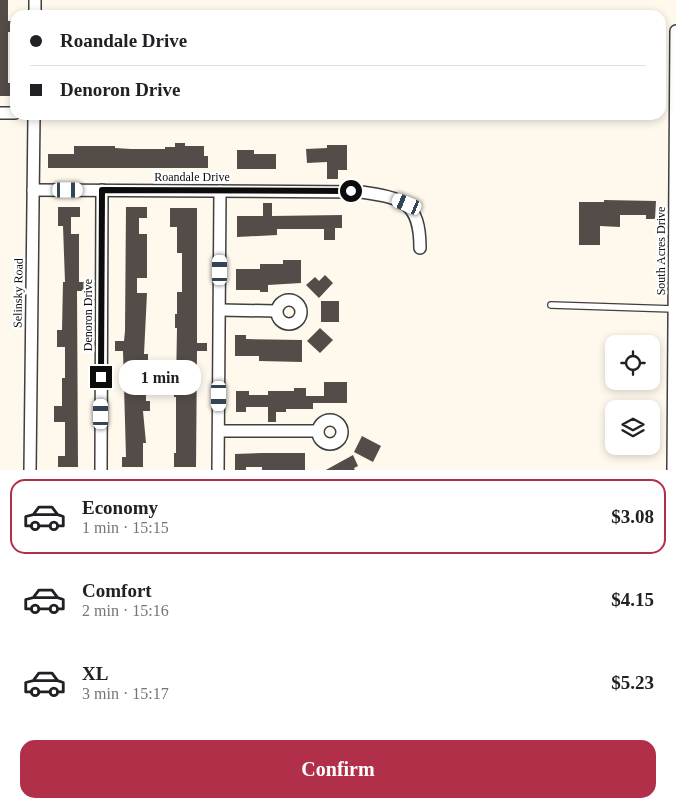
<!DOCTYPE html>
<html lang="en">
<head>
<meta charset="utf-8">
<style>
	:root { --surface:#fff; --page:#f6f6f6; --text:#202124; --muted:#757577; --line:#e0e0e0; --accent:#b12f49 }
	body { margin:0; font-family:Georgia,serif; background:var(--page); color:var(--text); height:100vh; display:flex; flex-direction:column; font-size:19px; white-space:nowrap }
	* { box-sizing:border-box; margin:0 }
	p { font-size:16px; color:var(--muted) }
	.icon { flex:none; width:28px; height:28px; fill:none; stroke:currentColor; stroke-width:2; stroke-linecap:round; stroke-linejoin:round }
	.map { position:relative; height:470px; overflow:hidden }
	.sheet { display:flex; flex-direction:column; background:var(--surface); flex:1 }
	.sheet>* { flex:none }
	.banner { position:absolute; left:10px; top:10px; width:656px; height:110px; border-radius:15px; box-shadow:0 2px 8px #0003; display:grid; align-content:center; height:110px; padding:0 20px; background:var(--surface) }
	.fabs { position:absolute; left:605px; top:335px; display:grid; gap:10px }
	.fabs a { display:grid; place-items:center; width:55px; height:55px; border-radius:10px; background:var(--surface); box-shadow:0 2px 8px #0003; font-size:25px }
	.end { position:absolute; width:22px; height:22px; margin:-11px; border:6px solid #0c0c0c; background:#fff; box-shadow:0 0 0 2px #fff }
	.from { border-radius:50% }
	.bubble { position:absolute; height:35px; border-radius:15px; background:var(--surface); box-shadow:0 2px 8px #0003; font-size:16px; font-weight:800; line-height:35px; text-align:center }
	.car { position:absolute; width:15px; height:30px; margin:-15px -8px; border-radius:6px; box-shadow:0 0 4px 1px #0007; background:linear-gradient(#fff 24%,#345 0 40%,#fff 0 76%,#345 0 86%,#fff 0) }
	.banner b { display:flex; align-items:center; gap:18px; height:48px; font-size:19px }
	.banner b+b { border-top:1px solid var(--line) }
	.banner i { width:12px; height:12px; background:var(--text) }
	ul { padding:9px 0 0; list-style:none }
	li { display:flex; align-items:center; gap:15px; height:75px; margin:0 10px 8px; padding:0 10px; border:2px solid transparent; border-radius:15px }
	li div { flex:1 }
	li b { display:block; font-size:19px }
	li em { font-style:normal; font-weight:800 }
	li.selected { border-color:var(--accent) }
	li>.icon { width:45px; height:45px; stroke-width:1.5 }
	.cta { display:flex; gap:10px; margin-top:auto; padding:10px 20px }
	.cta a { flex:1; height:58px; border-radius:15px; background:var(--accent); color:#fff; font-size:20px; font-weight:800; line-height:58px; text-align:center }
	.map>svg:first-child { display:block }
	.building { fill:#544c49 }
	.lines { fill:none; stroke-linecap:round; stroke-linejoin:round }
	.service-casing { stroke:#3f3f3f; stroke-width:8 }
	.minor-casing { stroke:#3f3f3f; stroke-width:14 }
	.service { stroke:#fff; stroke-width:5.5 }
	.minor { stroke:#fff; stroke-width:11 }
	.route { stroke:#0c0c0c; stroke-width:6 }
	.labels { text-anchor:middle; stroke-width:5; stroke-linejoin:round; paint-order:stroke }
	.street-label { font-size:12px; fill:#0c0c0c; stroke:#fff }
</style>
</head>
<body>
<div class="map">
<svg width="676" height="471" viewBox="0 0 676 471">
	<rect width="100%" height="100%" fill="#fef8ed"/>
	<g class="building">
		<path d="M0,0H8V21H11V32H8V83H10V96H0Z"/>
		<path d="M175,143H185V146H204V156H208V168H48V154H74V146H115V148L131,149H165V147H175Z"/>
		<path d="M327,145H347V170H338V179H327V162L307,163L306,149L327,148Z"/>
		<path d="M237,150H254V154H276V169H237Z"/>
		<path d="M604,200L656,201L655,219H646V215H620V227L600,226V245H579V202H604Z"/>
		<path d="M263,203H272V216L342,215V228H335V240H324V229H277V235L237,237V216H263Z"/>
		<path d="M58,207H80V217H71V234H79V282H88V291H77L78,467H58V456H65V422H54V406H62V378H65V347H57V330H62L63,282H65L63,226H58Z"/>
		<path d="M126,207H147V218H139V234H147V278H137V293H147L144,354H148V362H144V386H146V401H150V411H143L146,443H143V467H122V457H126L123,351H115V341H124L125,331Z"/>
		<path d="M170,208H197V343H207V351H197L196,467H174V453H176V397H174V384H176L177,328H175V314H177V292H182V253H177V227H170Z"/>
		<path d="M283,260H301V283L268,285V292H260V290H236V269H260V264H283Z"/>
		<path d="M325,275L333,283L319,298L306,285L315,277L319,281Z"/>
		<rect x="321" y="301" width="18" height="21"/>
		<path d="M320,328L333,340L320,353L307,341Z"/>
		<path d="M235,335H246V339L302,340V362L259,361V356H235Z"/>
		<path d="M324,382H347V403H313V409H286V412H276V422H268V407H246V412H236V391H249V395H268V391H294V388H306V396H324Z"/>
		<path d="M362,436L381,446L373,462L354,452Z"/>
		<path d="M262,453H305V471H262V467H246V471H235V454Z"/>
		<path d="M353,455L358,466L354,468L355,471H324Z"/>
	</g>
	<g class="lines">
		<defs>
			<path id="service" d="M551,305L674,309"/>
			<g id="minor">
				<path d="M35,15V0"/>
				<path d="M0,113H15"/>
				<path d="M33,190L361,192C402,198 420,201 420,248"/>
				<circle cx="289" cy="312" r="12"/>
				<path d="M220,310L276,311"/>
				<circle cx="330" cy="432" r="12"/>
				<path d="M219,431H318"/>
				<path d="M30,471L34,115"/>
				<path d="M101,471L102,190"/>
				<path d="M218,471L220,191"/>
				<path d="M673,471L676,31"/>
			</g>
		</defs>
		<use href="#service" class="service-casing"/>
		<use href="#minor" class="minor-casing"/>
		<use href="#service" class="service"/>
		<use href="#minor" class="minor"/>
	</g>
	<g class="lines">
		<path class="route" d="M101,377L102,190L351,191"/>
	</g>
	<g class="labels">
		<g class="street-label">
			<text x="192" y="181">Roandale Drive</text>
			<text transform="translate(661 251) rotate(-90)" y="4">South Acres Drive</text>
			<text transform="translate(18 293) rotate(-89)" y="4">Selinsky Road</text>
			<text transform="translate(88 315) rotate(-90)" y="4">Denoron Drive</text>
		</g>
	</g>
</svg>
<div class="fabs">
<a><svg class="icon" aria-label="locate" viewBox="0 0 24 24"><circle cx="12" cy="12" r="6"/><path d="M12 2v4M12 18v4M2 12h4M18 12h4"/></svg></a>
<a><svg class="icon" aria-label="layers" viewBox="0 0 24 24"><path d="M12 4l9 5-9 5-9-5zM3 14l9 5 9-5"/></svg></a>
</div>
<i class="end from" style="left:351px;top:191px"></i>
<i class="end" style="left:101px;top:377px"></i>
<div class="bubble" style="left:119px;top:360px;width:82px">1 min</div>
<i class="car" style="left:68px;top:190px;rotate:90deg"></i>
<i class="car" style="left:407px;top:204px;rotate:292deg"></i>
<i class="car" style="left:220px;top:270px;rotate:0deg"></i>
<i class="car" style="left:219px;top:396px;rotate:180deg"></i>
<i class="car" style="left:101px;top:414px;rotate:0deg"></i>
<div class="banner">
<b><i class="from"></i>Roandale Drive</b>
<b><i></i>Denoron Drive</b>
</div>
</div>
<section class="sheet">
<ul>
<li class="selected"><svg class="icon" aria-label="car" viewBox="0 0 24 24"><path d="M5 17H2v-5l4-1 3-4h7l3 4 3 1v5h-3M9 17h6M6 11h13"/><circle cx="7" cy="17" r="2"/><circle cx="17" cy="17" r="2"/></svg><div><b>Economy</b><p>1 min · 15:15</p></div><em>$3.08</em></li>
<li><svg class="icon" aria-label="car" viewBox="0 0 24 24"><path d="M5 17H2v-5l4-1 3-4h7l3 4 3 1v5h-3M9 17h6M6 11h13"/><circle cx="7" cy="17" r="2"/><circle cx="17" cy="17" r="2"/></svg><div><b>Comfort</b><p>2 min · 15:16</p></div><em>$4.15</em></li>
<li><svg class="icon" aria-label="car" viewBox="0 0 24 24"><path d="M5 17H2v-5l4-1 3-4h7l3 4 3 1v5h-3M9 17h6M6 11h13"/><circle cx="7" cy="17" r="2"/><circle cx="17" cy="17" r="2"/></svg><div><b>XL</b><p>3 min · 15:17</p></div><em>$5.23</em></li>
</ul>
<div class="cta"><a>Confirm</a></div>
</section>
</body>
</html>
